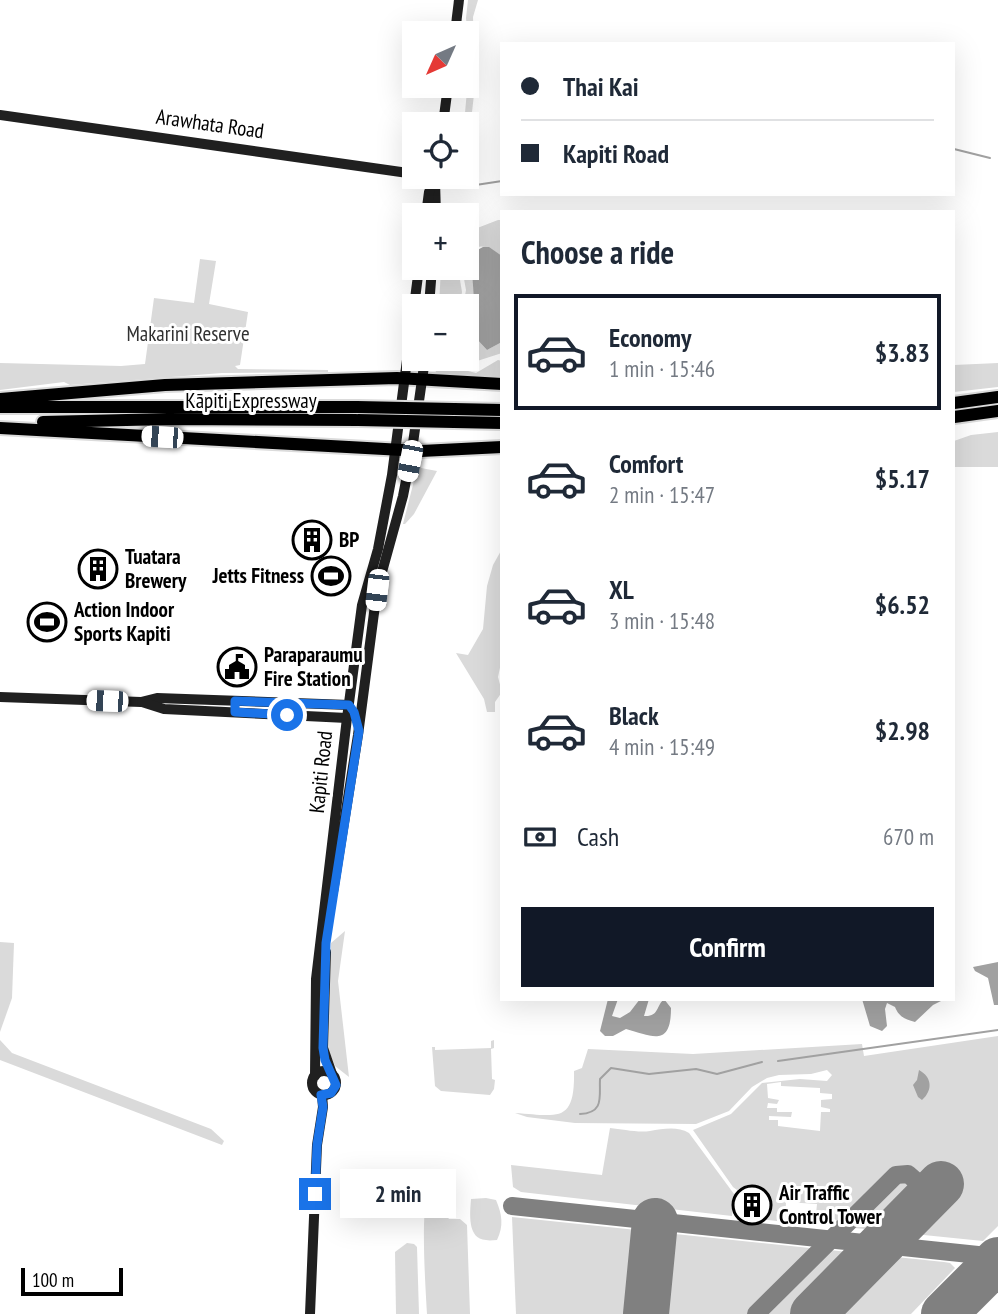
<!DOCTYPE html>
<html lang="en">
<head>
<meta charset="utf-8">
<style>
	:root { --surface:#fff; --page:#f6f6f7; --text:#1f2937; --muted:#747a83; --line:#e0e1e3; --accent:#111827 }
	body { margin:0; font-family:"PT Sans Narrow",sans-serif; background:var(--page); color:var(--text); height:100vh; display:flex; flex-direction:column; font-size:26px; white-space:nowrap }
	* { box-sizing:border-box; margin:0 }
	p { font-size:23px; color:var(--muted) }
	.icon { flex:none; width:38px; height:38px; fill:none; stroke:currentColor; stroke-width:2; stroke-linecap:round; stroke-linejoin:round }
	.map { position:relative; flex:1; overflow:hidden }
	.drawer { position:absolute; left:500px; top:210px; width:455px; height:791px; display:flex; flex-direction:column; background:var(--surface); border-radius:0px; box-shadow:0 7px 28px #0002 }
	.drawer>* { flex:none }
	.guide { position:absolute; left:500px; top:42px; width:455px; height:154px; border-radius:0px; box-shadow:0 7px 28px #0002; display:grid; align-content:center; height:154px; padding:0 21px; background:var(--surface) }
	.needle { width:46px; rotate:225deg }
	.controls { position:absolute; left:402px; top:21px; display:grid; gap:14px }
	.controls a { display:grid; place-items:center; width:77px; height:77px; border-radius:0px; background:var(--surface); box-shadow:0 7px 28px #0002; font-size:35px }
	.scale { position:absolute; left:21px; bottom:18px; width:102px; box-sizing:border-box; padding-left:7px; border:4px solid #000; border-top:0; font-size:19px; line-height:24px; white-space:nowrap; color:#000; -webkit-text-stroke:5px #fff; paint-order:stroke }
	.end { position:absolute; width:32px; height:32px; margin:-16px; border:9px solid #1a73e8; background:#fff; box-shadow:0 0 0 4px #fff }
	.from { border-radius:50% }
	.bubble { position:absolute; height:49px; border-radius:0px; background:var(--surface); box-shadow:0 7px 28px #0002; font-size:23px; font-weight:600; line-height:49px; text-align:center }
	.car { position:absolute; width:21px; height:42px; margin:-21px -10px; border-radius:9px; box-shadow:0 0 5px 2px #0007; background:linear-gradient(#fff 24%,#345 0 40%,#fff 0 76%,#345 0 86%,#fff 0) }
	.guide b { display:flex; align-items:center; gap:24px; height:66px; font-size:26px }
	.guide b+b { border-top:2px solid var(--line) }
	.guide i { width:18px; height:18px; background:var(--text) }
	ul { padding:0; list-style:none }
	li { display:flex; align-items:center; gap:21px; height:116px; margin:0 14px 10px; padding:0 7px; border:4px solid transparent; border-radius:0px }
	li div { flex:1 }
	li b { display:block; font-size:26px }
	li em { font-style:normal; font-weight:600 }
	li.selected { border-color:var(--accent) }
	li>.icon { width:63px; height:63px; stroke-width:1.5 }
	h2 { padding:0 21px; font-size:32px; line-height:84px }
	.pay { display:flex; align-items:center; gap:18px; height:77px; padding:0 21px; font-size:26px }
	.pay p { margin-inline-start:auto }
	.primary-button { display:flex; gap:14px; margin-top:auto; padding:14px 21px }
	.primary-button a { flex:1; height:80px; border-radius:0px; background:var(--accent); color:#fff; font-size:28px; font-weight:600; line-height:80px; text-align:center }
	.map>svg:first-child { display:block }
	.green { fill:#dadada; fill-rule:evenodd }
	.water { fill:#a1a1a1 }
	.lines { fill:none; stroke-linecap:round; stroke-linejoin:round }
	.stream { stroke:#a1a1a1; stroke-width:2 }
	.taxiway { stroke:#808080; stroke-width:18 }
	.runway { stroke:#808080; stroke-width:46 }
	.highway-casing { stroke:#dbdbdb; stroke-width:16 }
	.secondary { stroke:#202020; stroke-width:10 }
	.highway { stroke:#000; stroke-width:12 }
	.highway-bridge-casing { stroke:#dbdbdb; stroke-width:16; stroke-linecap:butt }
	.highway-bridge { stroke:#000; stroke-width:12 }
	.route { stroke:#1a73e8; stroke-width:9 }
	.labels { text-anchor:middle; stroke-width:6; stroke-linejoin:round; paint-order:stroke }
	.street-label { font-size:21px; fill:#000; stroke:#fff }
	.park-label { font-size:21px; fill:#313131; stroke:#fff }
	.poi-label { font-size:21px; font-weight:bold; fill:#000; stroke:#fff; text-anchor:start }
</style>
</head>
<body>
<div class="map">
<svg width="998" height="1314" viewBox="0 0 998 1314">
	<rect width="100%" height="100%" fill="#fff"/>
	<g class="green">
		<path d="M468,0H478L473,17L475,85L467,158V124H464L470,57L466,18Z"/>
		<path d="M498,220H502V256C458,225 476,278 474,299C473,307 470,318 467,326V306H463L466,290L462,268H467V232Z"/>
		<path d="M200,259L216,261L209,304L248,312L240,365L235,366L238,369L328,370V372L222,373L70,385L64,382L0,390V363L121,366L145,364L154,298L194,303Z"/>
		<path d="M441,268H458L462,292L460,306H439Z"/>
		<path d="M502,330V353L474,362L462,359L476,356L475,344L467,338V334L474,336L487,350L500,343L499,338Z"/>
		<path d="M435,359H458L468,371L476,373L498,360L502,361V378L438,377L434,367Z"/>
		<path d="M998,363V387L954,392V365Z"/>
		<path d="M998,432V467H954V441L971,435Z"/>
		<path d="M420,464L421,468L437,471L414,514L405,524H403L418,465Z"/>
		<path d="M502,549V658L498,677L502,692L495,702V712H487L484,699L456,653L468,655L483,629L487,586L493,565Z"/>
		<path d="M345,931L338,981L349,1077L335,1066L328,1050L331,943Z"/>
		<path d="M0,942L14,943L12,998L0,1032Z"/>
		<path d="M998,1036V1226L983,1241L815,1224L817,1204L786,1202L785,1222L736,1216L737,1199L742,1203L745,1200L749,1204L746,1207L754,1214L759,1202L753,1198L750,1202L746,1199L749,1194L741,1188L737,1190L733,1187L693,1130L731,1114L762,1083L800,1079L827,1081L832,1075L827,1070L811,1074L779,1075L767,1078L752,1087L729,1111L696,1124L575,1123L527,1117L515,1113C559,1116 575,1123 574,1071L582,1068L588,1049L693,1054L862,1044L864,1056ZM781,1082V1086L820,1088V1093L832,1094V1099L821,1100V1107L830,1109V1112H821L820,1131L778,1126V1120H769V1116L791,1117L792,1112H777V1108H767L768,1103L777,1104L779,1100L768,1098L767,1084Z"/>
		<path d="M0,1040L12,1053L211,1129L224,1141L222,1145L0,1060Z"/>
		<path d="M494,1040V1048L491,1049L492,1079L495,1080L494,1089L490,1095L441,1091L435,1086L432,1047H435V1050L491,1048V1041Z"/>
		<path d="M610,1128C622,1129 638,1133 650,1131C663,1129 677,1126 689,1133L734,1194L732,1216L521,1192L513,1187L511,1165L602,1175Z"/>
		<path d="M486,1198L496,1200C502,1214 504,1226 497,1240C493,1240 490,1241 486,1240C467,1239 470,1213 471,1199Z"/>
		<path d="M428,1199L434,1200L449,1219H460L467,1225L470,1314H427C426,1295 420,1209 428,1199Z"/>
		<path d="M512,1217L944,1262L950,1263L955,1268L911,1314H516Z"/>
		<path d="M407,1243L414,1244L417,1247L419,1314H396L395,1252Z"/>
	</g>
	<g class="water">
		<path d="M483,247H489L502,256L500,343L487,350L474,336L467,334L474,299L471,258L472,253Z"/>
		<path d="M998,962V1005H994L988,978L975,971L973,967Z"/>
		<path d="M608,999H618L612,1016L620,1018L630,1012L640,999H649L644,1016C659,1017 656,1006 664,999L671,1008C671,1048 652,1036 626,1029L613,1036H605L600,1031Z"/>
		<path d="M862,999H945L933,1005L915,1022C905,1019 899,1017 895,1007L887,1003L885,1009L887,1026L882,1031L870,1026Z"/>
		<path d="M919,1070C932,1077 933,1090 922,1100L918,1097L913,1085L917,1080Z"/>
	</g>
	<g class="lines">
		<g class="stream">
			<path d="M954,149L990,158"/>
			<path d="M456,188L502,181"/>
			<path d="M778,1061L998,1030"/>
			<path d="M580,1114C605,1113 599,1096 600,1079L611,1068L649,1074L696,1069L717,1074L762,1062"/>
		</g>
		<g class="taxiway">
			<path d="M512,1206L998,1257"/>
			<path d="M756,1314L896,1175L908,1174L931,1194"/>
		</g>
		<g class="runway">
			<path d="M646,1314L655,1221"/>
			<path d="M813,1314L941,1184"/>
			<path d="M944,1314L998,1260"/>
		</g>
		<defs>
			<g id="highway">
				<path d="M0,399L165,385L397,378L502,384"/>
				<path d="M954,403L998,397"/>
				<path d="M0,407H357"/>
				<path d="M454,409L502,410"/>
				<path d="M954,417L998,411"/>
				<path d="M43,422L168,419L358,420"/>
				<path d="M454,422L502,423"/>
				<path d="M0,428L421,451L502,447"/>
			</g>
		</defs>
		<use href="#highway" class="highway-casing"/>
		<g class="secondary">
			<path d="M455,33L459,0"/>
			<path d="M0,115L415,174"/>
			<path d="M443,124L448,86"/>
			<path d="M435,181L436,215"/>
			<path d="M426,215L429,192L435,177"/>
			<path d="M429,306L432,268"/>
			<path d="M0,697L141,702L157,698L349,705"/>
			<path d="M142,702L164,709L347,718L351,714"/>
			<path d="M333,892L358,735L377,590L403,496L412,450L425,359"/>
			<path d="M326,952L323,1048L332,1074"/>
			<circle cx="324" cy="1083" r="12"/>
			<path d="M315,1076L316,979L347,718L362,605L378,549L392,475L419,268"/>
			<path d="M310,1314L317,1145L323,1107L322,1095"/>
		</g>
		<use href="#highway" class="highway"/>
		<defs>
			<g id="highway-bridge">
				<path d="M357,407L454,409"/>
				<path d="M358,420L454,422"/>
			</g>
		</defs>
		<use href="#highway-bridge" class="highway-bridge-casing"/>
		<use href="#highway-bridge" class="highway-bridge"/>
	</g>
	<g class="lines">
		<path class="route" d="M287,715L235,712V701L349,705L354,712L359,731L326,943L323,1048L325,1060L336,1085L331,1093L321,1095L323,1107L317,1145L315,1194"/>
	</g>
	<defs>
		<symbol id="building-ring" viewBox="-11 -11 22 22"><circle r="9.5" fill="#fff" stroke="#000" stroke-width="1.5"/><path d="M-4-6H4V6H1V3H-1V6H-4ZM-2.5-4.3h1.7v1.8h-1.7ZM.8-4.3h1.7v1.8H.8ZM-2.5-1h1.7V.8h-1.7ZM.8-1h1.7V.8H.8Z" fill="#000"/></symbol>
		<symbol id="stadium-ring" viewBox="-11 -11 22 22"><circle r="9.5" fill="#fff" stroke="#000" stroke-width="1.5"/><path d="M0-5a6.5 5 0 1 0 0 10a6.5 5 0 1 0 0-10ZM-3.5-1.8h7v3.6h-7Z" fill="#000"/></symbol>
		<symbol id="civic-ring" viewBox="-11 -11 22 22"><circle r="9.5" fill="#fff" stroke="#000" stroke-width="1.5"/><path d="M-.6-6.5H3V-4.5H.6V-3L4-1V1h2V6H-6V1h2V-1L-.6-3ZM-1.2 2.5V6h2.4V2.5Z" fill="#000"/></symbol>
	</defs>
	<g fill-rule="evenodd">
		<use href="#building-ring" x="290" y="518" width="44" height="44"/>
		<use href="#building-ring" x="76" y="547" width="44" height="44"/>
		<use href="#stadium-ring" x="309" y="554" width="44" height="44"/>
		<use href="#stadium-ring" x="25" y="600" width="44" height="44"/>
		<use href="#civic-ring" x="215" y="645" width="44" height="44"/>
		<use href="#building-ring" x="730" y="1183" width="44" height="44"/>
	</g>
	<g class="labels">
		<g class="street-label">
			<text transform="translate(210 124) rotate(8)" y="7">Arawhata Road</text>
			<text x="251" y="408">Kāpiti Expressway</text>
			<text transform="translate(321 772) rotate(-84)" y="7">Kapiti Road</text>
		</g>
		<g class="park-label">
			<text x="188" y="341">Makarini Reserve</text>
		</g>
		<g class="poi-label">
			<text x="339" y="547">BP</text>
			<text x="125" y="564">Tuatara<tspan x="125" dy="24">Brewery</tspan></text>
			<text x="304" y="583" text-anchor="end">Jetts Fitness</text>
			<text x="74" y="617">Action Indoor<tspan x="74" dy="24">Sports Kapiti</tspan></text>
			<text x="264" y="662">Paraparaumu<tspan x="264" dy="24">Fire Station</tspan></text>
			<text x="779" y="1200">Air Traffic<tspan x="779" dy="24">Control Tower</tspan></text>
		</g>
	</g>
</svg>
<div class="controls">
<a><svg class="needle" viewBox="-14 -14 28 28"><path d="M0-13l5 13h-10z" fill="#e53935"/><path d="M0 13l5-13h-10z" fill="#747a83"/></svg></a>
<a><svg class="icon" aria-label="locate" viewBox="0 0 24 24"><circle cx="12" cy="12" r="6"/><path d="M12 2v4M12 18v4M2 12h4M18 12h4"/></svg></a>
<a>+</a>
<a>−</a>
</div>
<div class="scale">100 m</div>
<i class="end from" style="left:287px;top:715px"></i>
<i class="end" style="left:315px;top:1194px"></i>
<div class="bubble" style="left:340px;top:1169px;width:116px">2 min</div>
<i class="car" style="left:162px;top:437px;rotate:274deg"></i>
<i class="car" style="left:410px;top:461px;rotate:191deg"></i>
<i class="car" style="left:377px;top:590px;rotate:187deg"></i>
<i class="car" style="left:107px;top:701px;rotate:272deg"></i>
<div class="guide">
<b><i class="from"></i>Thai Kai</b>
<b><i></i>Kapiti Road</b>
</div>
<section class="drawer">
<h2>Choose a ride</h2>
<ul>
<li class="selected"><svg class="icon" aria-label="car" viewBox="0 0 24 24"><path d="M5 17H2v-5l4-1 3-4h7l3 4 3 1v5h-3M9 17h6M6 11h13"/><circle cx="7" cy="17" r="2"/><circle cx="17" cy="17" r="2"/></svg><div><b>Economy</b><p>1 min · 15:46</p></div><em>$3.83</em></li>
<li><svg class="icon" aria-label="car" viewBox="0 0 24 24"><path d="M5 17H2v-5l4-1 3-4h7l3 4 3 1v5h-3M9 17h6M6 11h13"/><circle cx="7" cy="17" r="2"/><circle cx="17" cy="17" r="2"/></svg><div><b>Comfort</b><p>2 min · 15:47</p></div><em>$5.17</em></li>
<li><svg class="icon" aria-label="car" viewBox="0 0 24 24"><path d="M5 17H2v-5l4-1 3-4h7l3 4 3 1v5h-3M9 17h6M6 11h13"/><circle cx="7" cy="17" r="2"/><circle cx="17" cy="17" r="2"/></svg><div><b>XL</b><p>3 min · 15:48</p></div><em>$6.52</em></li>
<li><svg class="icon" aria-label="car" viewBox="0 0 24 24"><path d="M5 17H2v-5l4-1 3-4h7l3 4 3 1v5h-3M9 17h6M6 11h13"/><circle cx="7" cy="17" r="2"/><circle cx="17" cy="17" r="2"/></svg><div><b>Black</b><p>4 min · 15:49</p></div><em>$2.98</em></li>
</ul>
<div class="pay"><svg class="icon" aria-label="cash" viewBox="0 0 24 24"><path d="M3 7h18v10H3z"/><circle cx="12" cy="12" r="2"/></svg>Cash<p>670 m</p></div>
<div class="primary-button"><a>Confirm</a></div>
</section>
</div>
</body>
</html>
